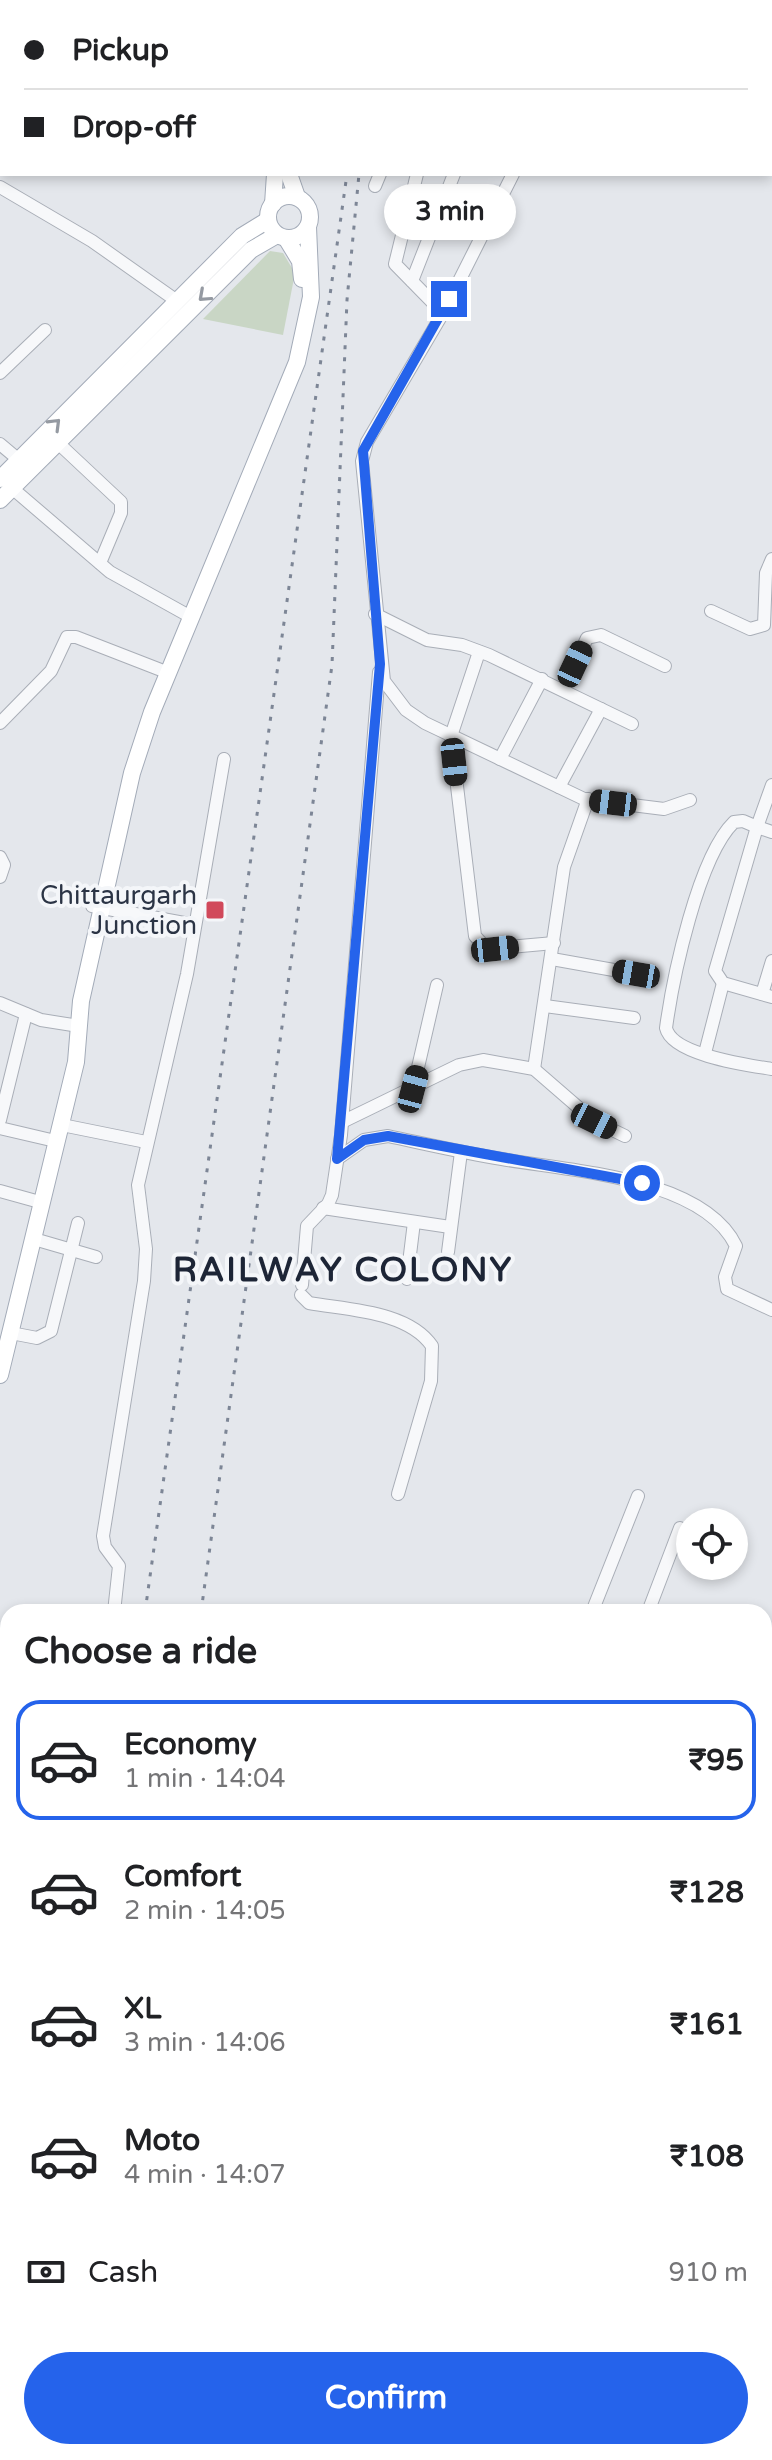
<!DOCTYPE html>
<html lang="en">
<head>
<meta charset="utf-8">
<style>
	:root { --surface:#fff; --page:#f6f6f6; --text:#202124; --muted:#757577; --line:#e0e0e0; --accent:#2563eb }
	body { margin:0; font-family:"Varela Round",sans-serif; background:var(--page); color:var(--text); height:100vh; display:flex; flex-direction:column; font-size:30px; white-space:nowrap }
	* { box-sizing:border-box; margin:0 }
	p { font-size:26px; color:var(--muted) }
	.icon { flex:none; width:44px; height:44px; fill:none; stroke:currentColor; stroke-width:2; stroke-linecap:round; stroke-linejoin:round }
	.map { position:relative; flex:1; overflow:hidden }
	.side { position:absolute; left:0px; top:1604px; width:772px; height:856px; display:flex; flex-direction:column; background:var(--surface); border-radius:24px 24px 0 0; box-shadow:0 4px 12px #0003 }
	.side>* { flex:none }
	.guide { position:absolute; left:0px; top:0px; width:772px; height:176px; box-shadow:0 4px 12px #0003; display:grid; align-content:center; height:176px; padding:0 24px; background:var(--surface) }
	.buttons { position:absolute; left:676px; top:1508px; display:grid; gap:16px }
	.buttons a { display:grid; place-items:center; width:72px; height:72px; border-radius:50%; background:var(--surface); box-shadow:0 4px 12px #0003; font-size:40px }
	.end { position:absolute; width:36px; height:36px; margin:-18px; border:10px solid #2563eb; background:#fff; box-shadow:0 0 0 4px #fff }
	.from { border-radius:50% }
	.bubble { position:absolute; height:56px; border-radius:28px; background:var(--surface); box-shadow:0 4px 12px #0003; font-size:26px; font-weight:700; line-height:56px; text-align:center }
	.car { position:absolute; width:24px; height:48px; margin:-24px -12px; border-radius:10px; box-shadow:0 0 6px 2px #0007; background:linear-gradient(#222 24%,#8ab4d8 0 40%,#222 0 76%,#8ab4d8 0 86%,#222 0) }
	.guide b { display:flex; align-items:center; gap:28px; height:76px; font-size:30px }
	.guide b+b { border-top:2px solid var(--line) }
	.guide i { width:20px; height:20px; background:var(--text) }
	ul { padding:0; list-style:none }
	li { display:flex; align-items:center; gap:24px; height:120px; margin:0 16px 12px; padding:0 8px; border:4px solid transparent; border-radius:24px }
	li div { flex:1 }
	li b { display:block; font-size:30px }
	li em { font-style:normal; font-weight:700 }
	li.active { border-color:var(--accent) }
	li>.icon { width:72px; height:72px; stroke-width:1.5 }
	h2 { padding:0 24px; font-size:36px; line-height:96px }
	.pay { display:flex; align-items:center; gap:20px; height:88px; padding:0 24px; font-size:30px }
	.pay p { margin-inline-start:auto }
	.primary-button { display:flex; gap:16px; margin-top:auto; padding:16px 24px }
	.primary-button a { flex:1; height:92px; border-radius:48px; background:var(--accent); color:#fff; font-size:32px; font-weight:700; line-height:92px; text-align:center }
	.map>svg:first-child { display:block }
	.green { fill:#c9d6c5 }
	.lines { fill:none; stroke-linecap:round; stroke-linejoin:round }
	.minor-casing { stroke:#a9aeb7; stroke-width:14 }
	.major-casing { stroke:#a3abb8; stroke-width:18 }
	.minor { stroke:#f7f8fa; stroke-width:12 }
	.major { stroke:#fff; stroke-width:16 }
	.rail { stroke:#7d8696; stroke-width:3; stroke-dasharray:4 8; stroke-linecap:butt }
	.oneway { stroke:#959aa2 }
	.route { stroke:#2563eb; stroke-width:10 }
	.poi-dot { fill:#d1495b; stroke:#f4f6f9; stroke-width:3 }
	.labels { text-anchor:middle; stroke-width:8; stroke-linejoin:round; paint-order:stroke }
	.poi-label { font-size:26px; fill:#2b3445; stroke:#f4f6f9; text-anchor:end }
	.district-label { font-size:34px; font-weight:bold; letter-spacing:2px; fill:#1d2536; stroke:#f4f6f9 }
</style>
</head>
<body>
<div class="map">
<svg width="772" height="2460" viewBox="0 0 772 2460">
	<rect width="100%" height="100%" fill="#e4e7ec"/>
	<path class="green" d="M270,251L283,253L295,273L283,335L203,319Z"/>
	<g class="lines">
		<defs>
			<g id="minor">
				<path d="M96,0L102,2"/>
				<path d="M640,0L645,2"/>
				<path d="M258,2V0"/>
				<path d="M284,2V0"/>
				<path d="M443,2V0"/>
				<path d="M537,2L538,0"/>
				<path d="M589,2L590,0"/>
				<path d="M717,2L718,0"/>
				<path d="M0,3H2"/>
				<path d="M770,46L772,47"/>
				<path d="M0,55H2"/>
				<path d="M770,58L772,59"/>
				<path d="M417,174L395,264L443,313L367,442L362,461L384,681L406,710L425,723L584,799L664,809L690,800"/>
				<path d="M375,186L380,174"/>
				<path d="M0,187L92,241L177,301"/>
				<path d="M412,281L454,174"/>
				<path d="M443,313L513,174"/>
				<path d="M0,373L45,330"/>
				<path d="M57,442L121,502V513L100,563"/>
				<path d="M0,444L19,460"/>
				<path d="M12,488L110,572L191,617"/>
				<path d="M711,611L750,629L764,625L766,573L772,559"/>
				<path d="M375,614L427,640L462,645L489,655L632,724"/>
				<path d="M479,652L451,736L475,936L487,949L554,943"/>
				<path d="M563,690L587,638L601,635L665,666"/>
				<path d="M0,723L51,671L67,637H76L161,670"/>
				<path d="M500,759L542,679"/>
				<path d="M772,785L757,827L743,821L734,822C698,857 673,977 666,1028C672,1055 747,1065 772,1069"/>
				<path d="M559,787L601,709"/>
				<path d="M772,832L757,827L715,971L723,983L772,997"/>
				<path d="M0,857L4,865L0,877"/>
				<path d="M92,906L195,925"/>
				<path d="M552,959L636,974"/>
				<path d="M762,994L772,961"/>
				<path d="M0,1003L41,1020L79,1026"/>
				<path d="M545,1006L634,1018"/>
				<path d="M705,1053L723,983"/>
				<path d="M534,1069L564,867L588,799"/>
				<path d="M413,1089L437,985"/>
				<path d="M0,1120L26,1014"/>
				<path d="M342,1122L459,1065L483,1060L534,1069L594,1121L625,1136"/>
				<path d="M62,1125L146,1142"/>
				<path d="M0,1128L51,1140"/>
				<path d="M337,1159L364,1140L388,1136C426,1144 464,1153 502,1159C568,1171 703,1177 736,1246L725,1277L727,1289L772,1310"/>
				<path d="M0,1191L36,1201"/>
				<path d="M323,1208L450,1227"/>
				<path d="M34,1239L96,1257"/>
				<path d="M448,1252L461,1152"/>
				<path d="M407,1279L414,1222"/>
				<path d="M302,1285L307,1226L328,1204L332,1195L341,1135L379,672"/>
				<path d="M301,1295L309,1303C348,1310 408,1311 432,1346L431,1381L398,1494"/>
				<path d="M11,1333L37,1338L51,1331L78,1223"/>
				<path d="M114,1612L119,1566L105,1547L103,1536L144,1281L146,1249L138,1185L187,974L224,759"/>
				<path d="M592,1612L638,1496"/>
				<path d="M648,1612L680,1528"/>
				<path d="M0,1789L8,1791"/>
				<path d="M764,1803L772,1802"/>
				<path d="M0,1856L8,1858"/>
				<path d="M764,1878L772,1880"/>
				<path d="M0,1952L8,1954"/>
				<path d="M764,2007L772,1971"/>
				<path d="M0,2083L8,2084"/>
				<path d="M764,2122L772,2124"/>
				<path d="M764,2235L772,2237"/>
				<path d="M0,2318L8,2316"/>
				<path d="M647,2452L659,2460"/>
				<path d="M159,2460L161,2452"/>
			</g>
			<g id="major">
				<path d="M270,2V0"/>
				<path d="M289,174L297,197"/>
				<circle cx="289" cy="217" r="21"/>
				<path d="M273,204L275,174"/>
				<path d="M286,238L300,261L302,279"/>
				<path d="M0,479L242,236L268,220"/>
				<path d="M0,500L251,250L277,235"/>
				<path d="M0,1375L76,1062L81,1001L132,773L152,712L297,362L311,297L308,227"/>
			</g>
		</defs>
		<use href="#minor" class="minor-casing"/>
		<use href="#major" class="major-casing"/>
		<use href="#minor" class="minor"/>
		<use href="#major" class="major"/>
		<g class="rail">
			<path d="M371,2V0"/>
			<path d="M145,1612L347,174"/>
			<path d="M201,1612L332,665L347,300L359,174"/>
			<path d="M28,2460L29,2452"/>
			<path d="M49,2460L51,2452"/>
		</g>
	</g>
	<defs><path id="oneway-chevron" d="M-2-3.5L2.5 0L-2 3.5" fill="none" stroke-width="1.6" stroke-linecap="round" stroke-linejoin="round" transform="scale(2)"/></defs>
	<g class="oneway">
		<use href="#oneway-chevron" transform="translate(204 296) rotate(138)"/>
		<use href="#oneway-chevron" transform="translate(55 424) rotate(-45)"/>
	</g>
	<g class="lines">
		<path class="route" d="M449,299L363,451L380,664L337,1159L364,1140L388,1136L642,1183"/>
	</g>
	<rect class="poi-dot" x="205" y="900" width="20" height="20" rx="4"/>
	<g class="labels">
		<g class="poi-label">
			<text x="197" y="904">Chittaurgarh<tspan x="197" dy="30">Junction</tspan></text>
		</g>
		<g class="district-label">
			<text x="343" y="1281">RAILWAY COLONY</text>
		</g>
	</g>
</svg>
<div class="buttons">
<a><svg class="icon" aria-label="locate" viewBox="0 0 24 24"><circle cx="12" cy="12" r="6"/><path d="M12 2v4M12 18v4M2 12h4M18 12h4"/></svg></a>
</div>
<i class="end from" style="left:642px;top:1183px"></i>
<i class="end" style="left:449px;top:299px"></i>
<div class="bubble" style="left:384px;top:184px;width:132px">3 min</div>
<i class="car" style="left:575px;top:664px;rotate:25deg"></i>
<i class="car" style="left:454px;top:762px;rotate:174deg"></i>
<i class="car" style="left:613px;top:803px;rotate:277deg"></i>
<i class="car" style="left:495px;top:949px;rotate:84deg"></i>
<i class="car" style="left:636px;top:974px;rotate:280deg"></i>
<i class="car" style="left:413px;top:1089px;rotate:15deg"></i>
<i class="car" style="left:594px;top:1121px;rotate:116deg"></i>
<div class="guide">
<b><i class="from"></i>Pickup</b>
<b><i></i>Drop-off</b>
</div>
<section class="side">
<h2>Choose a ride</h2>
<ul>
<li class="active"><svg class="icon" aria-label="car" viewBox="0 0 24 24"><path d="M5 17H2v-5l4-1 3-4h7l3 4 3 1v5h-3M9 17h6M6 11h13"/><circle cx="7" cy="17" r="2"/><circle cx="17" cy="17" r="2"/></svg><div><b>Economy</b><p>1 min · 14:04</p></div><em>₹95</em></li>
<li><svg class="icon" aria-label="car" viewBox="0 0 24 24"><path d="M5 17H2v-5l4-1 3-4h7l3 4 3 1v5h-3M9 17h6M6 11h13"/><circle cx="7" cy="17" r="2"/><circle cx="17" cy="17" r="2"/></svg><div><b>Comfort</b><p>2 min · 14:05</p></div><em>₹128</em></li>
<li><svg class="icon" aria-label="car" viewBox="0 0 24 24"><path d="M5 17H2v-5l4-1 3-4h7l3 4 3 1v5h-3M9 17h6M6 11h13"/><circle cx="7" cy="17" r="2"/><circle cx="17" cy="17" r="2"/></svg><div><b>XL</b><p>3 min · 14:06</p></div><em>₹161</em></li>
<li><svg class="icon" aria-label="car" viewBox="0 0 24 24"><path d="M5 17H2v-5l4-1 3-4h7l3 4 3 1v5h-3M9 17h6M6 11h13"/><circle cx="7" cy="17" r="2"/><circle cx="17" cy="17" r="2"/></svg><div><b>Moto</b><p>4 min · 14:07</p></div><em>₹108</em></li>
</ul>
<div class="pay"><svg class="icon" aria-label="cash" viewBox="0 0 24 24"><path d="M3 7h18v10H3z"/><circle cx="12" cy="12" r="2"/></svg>Cash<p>910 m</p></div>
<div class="primary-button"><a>Confirm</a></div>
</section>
</div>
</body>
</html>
